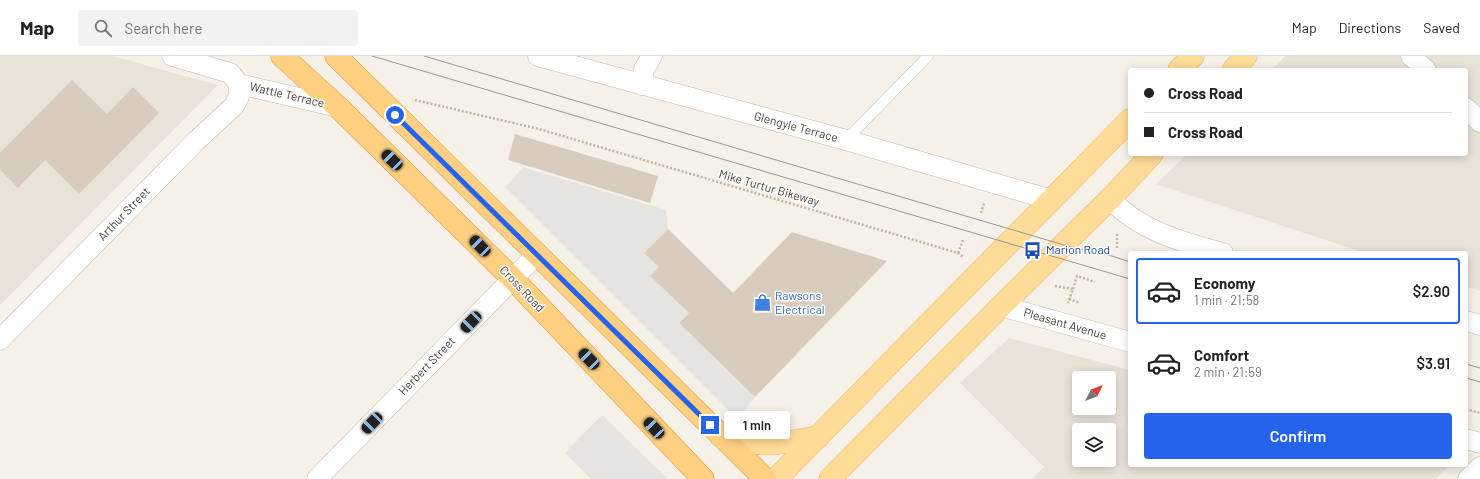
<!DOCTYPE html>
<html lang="en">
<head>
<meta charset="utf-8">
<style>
	:root { --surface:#fff; --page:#f2f2f2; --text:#222; --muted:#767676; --line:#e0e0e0; --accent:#2563eb }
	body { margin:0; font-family:Barlow,sans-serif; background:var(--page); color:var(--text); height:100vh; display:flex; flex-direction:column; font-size:15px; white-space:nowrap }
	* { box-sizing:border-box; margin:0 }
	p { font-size:13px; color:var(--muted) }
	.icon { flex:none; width:22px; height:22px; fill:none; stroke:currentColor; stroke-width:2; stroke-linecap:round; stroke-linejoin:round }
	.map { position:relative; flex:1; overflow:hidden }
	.sheet { position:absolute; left:1128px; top:195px; width:340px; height:216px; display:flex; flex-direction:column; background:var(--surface); border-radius:4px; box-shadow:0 2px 10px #0003 }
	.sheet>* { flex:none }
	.guide { position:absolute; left:1128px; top:12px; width:340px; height:88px; border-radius:4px; box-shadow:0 2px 10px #0003; display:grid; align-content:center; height:88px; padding:0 16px; background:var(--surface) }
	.needle { width:26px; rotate:48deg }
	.tools { position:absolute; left:1072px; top:315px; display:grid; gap:8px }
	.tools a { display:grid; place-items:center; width:44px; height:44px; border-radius:4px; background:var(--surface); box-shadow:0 2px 10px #0003; font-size:20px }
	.end { position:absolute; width:18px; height:18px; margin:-9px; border:5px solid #2563eb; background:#fff; box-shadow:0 0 0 2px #fff }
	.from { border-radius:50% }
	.bubble { position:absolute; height:28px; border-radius:4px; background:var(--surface); box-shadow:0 2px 10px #0003; font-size:13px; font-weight:600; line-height:28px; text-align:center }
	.car { position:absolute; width:12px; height:24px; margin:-12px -6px; border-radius:5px; box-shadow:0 0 3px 1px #0007; background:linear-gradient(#222 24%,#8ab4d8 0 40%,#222 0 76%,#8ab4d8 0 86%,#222 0) }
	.guide b { display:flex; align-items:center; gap:14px; height:38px; font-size:15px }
	.guide b+b { border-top:1px solid var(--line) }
	.guide i { width:10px; height:10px; background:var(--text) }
	ul { padding:7px 0 0; list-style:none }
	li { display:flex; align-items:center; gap:12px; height:66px; margin:0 8px 6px; padding:0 8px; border:2px solid transparent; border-radius:4px }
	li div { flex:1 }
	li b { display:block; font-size:15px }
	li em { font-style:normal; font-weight:600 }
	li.on { border-color:var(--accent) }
	li>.icon { width:36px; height:36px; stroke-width:1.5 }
	.cta { display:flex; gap:8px; margin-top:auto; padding:8px 16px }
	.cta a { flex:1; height:46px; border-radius:4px; background:var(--accent); color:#fff; font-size:16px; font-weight:600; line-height:46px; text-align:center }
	header { display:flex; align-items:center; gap:24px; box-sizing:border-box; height:56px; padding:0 20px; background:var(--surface); border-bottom:1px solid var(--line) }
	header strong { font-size:19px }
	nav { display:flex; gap:22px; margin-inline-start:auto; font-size:14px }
	.search { width:280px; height:36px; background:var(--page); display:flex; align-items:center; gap:10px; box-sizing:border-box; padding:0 14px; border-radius:4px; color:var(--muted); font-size:15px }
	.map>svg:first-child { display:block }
	.residential { fill:#e9e2d7; fill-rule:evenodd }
	.parking { fill:#e6e4e1 }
	.building { fill:#d7ccbe }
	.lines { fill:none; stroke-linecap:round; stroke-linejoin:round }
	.service-casing { stroke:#c1b8ab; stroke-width:11 }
	.minor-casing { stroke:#c1b8ab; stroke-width:21 }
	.primary-casing { stroke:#e7b865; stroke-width:23 }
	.trunk-casing { stroke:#e29836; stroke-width:23 }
	.path { stroke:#c3b39c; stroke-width:2.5; stroke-dasharray:2 2; stroke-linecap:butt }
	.service { stroke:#fff; stroke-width:10 }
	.minor { stroke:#fff; stroke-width:20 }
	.primary { stroke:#ffdb98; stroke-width:22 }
	.trunk { stroke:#ffd081; stroke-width:22 }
	.tram { stroke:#989898; stroke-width:1 }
	.route { stroke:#2563eb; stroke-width:5 }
	.labels { text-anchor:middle; stroke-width:3; stroke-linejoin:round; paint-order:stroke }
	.street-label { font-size:12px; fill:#494137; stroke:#fff }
	.transit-label { font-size:12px; fill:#164399; stroke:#fff; text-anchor:start }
	.shop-label { font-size:12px; fill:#366cbe; stroke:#fff; text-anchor:start }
</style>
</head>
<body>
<header>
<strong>Map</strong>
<div class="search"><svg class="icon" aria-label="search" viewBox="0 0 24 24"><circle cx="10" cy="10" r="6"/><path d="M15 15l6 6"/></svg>Search here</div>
<nav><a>Map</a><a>Directions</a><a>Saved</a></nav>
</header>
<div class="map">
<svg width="1480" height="423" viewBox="0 0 1480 423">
	<rect width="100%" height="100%" fill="#f5f1e9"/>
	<g class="residential">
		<path d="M0,0H112L218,29L0,249Z"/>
		<path d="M1285,0H1480V235L1466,230V197H1365L1156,128L1187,98H1466V14H1271Z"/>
		<path d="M1009,282L1130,314V409H1447L1448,411L1436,423H1032L1044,411L960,327ZM1079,322H1109V352H1079ZM1079,374H1109V404H1079Z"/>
	</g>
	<g class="parking">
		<path d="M523,111L666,154L668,173L644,197L659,211L650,220L689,257L679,267L755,341L737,363L505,131Z"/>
		<path d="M602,359L668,423H591L565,397Z"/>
	</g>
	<g class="building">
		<path d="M72,24L107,58L133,31L159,57L79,138L45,104L18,132L0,114V97Z"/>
		<path d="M515,78L658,120L650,147L508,104Z"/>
		<path d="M668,173L733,237L792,176L887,205L755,341L679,267L689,257L650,220L659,211L644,197Z"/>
	</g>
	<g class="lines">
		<defs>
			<path id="service" d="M846,84L928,0"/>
			<g id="minor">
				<path d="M172,0L230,17L239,28L338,51"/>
				<path d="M538,0L846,84L1052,144"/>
				<path d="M1411,0L1426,14"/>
				<path d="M642,29L644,13L652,0"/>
				<path d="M1466,52L1480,66"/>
				<path d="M1110,143C1140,175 1182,186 1223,197"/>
				<path d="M1001,250L1130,286"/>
				<path d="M1466,265L1480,269"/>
				<path d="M0,284L196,85L234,50L239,40V28"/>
				<path d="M1466,383L1480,387"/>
				<path d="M317,423L537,198"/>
				<path d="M1468,423L1480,411"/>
			</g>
			<g id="primary">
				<path d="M1179,14L1193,0"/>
				<path d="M1233,14L1246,0"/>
				<path d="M721,380C732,382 744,386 755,387C777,389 797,385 818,381"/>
				<path d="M776,423L1130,64"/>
				<path d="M830,423L1001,250L1110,143L1152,98"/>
			</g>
			<g id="trunk">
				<path d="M282,0L338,51L513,223L703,423"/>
				<path d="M336,0L765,423"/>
			</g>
		</defs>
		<use href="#service" class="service-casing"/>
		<use href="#minor" class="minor-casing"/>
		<use href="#primary" class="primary-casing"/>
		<use href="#trunk" class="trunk-casing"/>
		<g class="path">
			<path d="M415,44L539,73L958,197L963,201"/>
			<path d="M981,157L984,147"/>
			<path d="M1117,178V193"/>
			<path d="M958,197L963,184"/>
			<path d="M1055,230L1073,233L1068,247"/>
			<path d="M1073,233L1077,220L1095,226"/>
			<path d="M1069,243L1080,247"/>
			<path d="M1466,353L1480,357"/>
		</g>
		<use href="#service" class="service"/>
		<use href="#minor" class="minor"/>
		<use href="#primary" class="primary"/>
		<use href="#trunk" class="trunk"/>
		<g class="tram">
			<path d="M372,0L1130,223"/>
			<path d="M424,0L1064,189L1112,200L1130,206"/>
			<path d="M1466,308L1480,312"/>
			<path d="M1466,322L1480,326"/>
		</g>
	</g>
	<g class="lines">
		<path class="route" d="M395,59L710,369"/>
	</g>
	<defs>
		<symbol id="bus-bare" viewBox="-9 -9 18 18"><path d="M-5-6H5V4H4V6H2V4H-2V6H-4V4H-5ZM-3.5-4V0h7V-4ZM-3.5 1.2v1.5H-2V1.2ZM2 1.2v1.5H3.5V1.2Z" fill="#1a4fb4" stroke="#fff" stroke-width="2.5" paint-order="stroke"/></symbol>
		<symbol id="shop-bare" viewBox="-9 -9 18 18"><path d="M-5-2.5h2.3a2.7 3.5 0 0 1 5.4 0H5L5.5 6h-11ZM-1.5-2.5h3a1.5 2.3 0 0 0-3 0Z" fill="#3f7fe0" stroke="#fff" stroke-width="2.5" paint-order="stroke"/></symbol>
	</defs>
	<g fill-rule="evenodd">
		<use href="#bus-bare" x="1020" y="182" width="25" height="25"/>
		<use href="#shop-bare" x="750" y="234" width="25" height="25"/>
	</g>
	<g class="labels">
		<g class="street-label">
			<text transform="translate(287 39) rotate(13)" y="4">Wattle Terrace</text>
			<text transform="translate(796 71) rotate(15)" y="4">Glengyle Terrace</text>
			<text transform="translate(769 132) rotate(16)" y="4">Mike Turtur Bikeway</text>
			<text transform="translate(124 158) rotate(-46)" y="4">Arthur Street</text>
			<text transform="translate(522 233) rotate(46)" y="4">Cross Road</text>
			<text transform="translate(1065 268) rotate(16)" y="4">Pleasant Avenue</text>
			<text transform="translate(427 310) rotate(-46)" y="4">Herbert Street</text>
		</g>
		<g class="transit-label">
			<text x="1046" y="198">Marion Road</text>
		</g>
		<g class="shop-label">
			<text x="775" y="244">Rawsons<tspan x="775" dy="14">Electrical</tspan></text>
		</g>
	</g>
</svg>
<div class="tools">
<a><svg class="needle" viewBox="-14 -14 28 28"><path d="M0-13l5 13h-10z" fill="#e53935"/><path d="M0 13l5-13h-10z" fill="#767676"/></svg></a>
<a><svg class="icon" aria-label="layers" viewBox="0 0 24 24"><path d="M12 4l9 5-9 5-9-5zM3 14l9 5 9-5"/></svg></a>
</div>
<i class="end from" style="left:395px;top:59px"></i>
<i class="end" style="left:710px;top:369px"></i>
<div class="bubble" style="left:724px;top:355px;width:66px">1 min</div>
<i class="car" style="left:392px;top:104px;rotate:314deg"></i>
<i class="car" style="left:480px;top:190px;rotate:315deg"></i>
<i class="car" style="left:471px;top:266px;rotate:224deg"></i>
<i class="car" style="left:589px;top:303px;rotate:316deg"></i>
<i class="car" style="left:372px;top:367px;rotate:224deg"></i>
<i class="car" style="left:654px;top:372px;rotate:317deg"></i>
<div class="guide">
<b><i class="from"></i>Cross Road</b>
<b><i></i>Cross Road</b>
</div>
<section class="sheet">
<ul>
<li class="on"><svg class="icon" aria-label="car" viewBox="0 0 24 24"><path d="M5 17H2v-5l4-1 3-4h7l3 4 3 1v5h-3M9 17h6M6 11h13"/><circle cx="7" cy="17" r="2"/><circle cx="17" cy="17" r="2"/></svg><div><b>Economy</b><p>1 min · 21:58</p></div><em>$2.90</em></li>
<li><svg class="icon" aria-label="car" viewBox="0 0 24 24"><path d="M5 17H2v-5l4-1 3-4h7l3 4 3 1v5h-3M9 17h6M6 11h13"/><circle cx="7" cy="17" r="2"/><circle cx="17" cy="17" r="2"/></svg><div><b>Comfort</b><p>2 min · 21:59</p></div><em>$3.91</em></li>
</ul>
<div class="cta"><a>Confirm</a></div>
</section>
</div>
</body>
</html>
